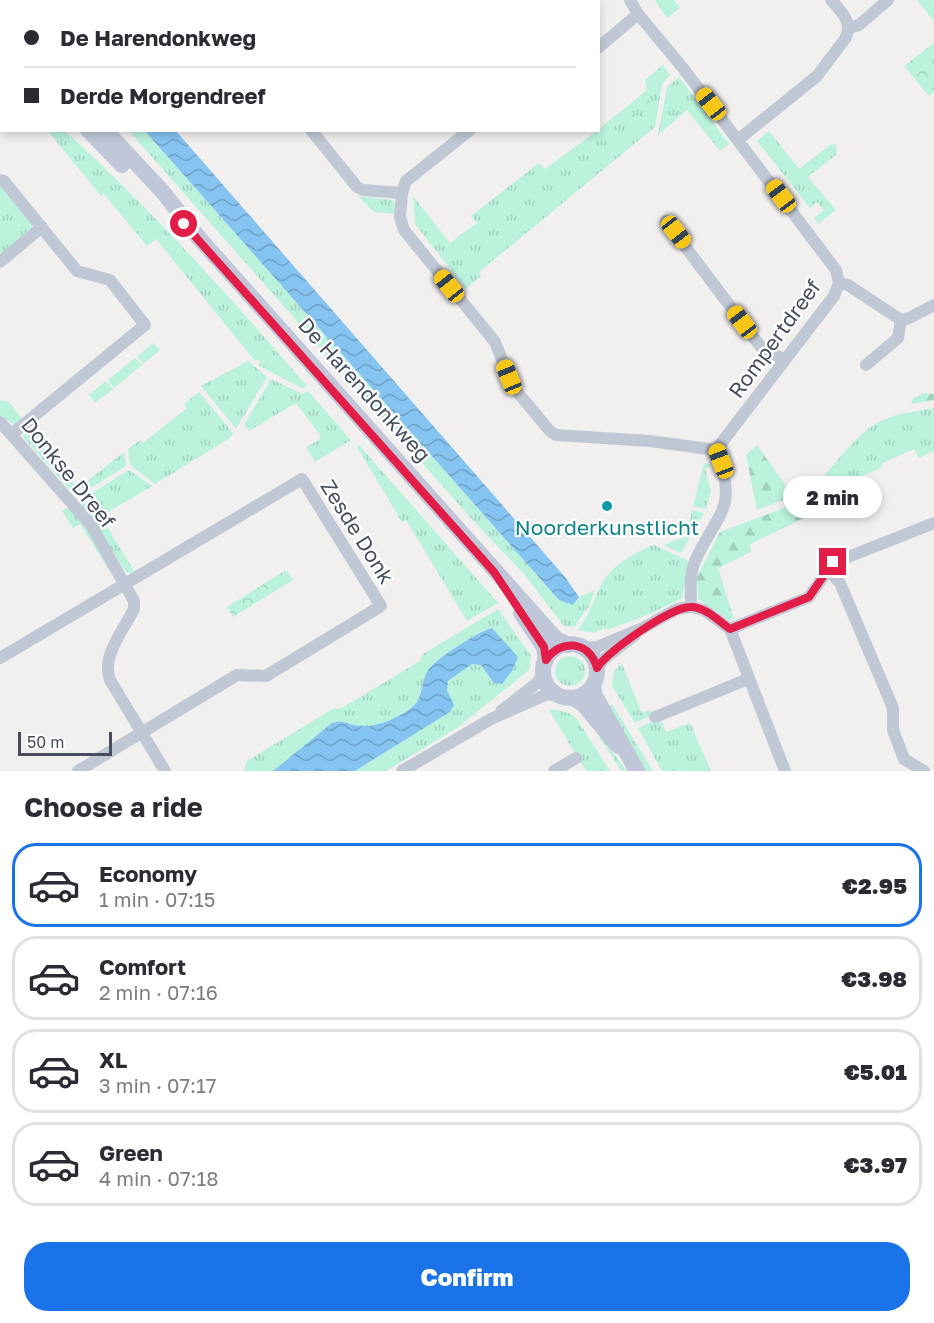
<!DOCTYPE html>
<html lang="en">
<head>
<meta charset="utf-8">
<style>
	:root { --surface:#fff; --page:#f2f2f3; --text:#2b2b33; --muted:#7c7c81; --line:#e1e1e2; --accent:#1a73e8 }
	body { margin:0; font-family:"Golos Text",sans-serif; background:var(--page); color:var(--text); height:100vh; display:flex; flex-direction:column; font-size:22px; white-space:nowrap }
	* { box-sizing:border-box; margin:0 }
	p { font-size:20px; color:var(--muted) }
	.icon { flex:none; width:33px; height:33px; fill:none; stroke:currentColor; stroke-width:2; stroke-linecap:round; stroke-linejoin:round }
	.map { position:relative; height:771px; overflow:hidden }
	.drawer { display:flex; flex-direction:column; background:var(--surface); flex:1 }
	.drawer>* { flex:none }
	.banner { position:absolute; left:0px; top:0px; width:600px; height:132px; box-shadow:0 3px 9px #0003; display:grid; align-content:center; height:132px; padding:0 24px; background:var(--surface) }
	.scale { position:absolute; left:18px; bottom:15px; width:94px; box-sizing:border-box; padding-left:6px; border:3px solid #464d5e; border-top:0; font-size:16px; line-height:21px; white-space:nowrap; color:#464d5e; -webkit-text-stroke:4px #fff; paint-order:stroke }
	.end { position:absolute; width:27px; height:27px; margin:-14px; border:8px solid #e11d48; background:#fff; box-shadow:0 0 0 3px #fff }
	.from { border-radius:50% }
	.bubble { position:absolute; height:42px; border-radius:21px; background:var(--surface); box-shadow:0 3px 9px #0003; font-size:20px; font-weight:800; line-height:42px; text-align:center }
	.car { position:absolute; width:18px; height:36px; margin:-18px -9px; border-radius:8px; box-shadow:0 0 4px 2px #0007; background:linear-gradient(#f5c518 24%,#345 0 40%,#f5c518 0 76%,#345 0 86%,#f5c518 0) }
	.banner b { display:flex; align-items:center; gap:21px; height:57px; font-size:22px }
	.banner b+b { border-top:2px solid var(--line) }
	.banner i { width:15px; height:15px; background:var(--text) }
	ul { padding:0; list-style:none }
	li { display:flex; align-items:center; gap:18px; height:84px; margin:0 12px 9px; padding:0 12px; border:3px solid var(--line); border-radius:24px }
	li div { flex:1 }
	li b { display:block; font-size:22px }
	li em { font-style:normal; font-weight:800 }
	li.current { border-color:var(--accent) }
	li>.icon { width:54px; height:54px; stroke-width:1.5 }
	h2 { padding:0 24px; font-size:27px; line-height:72px }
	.action { display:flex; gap:12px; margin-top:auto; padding:12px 24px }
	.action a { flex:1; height:69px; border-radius:24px; background:var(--accent); color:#fff; font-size:24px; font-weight:800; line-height:69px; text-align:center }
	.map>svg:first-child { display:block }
	.education { fill:#e3e0e1 }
	.grass { fill:url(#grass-tufts) }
	.forest { fill:url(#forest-firs) }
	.park { fill:url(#park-crowns) }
	.water { fill:url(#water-waves) }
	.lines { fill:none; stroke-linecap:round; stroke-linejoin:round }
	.minor { stroke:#c1c8d5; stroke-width:12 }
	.secondary { stroke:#c0c7d9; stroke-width:16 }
	.route { stroke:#e11d48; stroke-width:8 }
	.culture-dot { fill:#0f9aa8; stroke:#fff; stroke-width:2 }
	.labels { text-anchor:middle; stroke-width:4.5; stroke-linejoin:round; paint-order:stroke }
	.street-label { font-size:21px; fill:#464d5e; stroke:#fff }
	.culture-label { font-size:21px; fill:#0d838f; stroke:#fff }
</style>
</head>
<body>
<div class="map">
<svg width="934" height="771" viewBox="0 0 934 771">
	<defs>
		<pattern id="grass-tufts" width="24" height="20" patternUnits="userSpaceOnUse" patternTransform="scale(1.5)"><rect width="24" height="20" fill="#baf2db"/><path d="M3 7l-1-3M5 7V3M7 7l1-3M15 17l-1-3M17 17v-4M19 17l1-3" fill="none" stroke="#a1d1be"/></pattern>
		<pattern id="forest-firs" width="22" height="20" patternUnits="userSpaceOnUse" patternTransform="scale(1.5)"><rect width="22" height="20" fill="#baf2db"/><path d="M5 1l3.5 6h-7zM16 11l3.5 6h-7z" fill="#a1d1be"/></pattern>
		<pattern id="park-crowns" width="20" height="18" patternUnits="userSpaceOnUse" patternTransform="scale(1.5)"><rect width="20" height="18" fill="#baf2db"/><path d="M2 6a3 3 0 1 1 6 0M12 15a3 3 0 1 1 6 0" fill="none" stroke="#a1d1be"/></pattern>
		<pattern id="water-waves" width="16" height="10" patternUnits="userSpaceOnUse" patternTransform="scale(1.5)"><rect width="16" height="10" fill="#85c4f1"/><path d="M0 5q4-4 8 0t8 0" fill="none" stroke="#6fa1c6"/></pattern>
	</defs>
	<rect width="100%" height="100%" fill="#f2efef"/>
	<path class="education" d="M90,0H191L91,2Z"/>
	<g class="grass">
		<path d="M655,0H674L680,8L667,18Z"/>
		<path d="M917,0H934V21Z"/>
		<path d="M663,65L670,75L662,84L655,127L479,272L481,276L466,289L415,224L413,196L450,243L477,223L471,216L539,163L545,169L598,130L647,90L645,80Z"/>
		<path d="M679,77L729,144L720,151L687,110L658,135L667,87Z"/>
		<path d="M48,131H65C152,210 230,297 307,386L303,389L258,365L260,362L257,359L255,361L156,239L147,246L104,194L101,196Z"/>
		<path d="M129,131H145L559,600H579V597L595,590L589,606L574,627L564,626L524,574L469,516Z"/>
		<path d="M769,131L799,169L830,145L836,144L837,154L808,177L836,210L818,224L814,218L824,210L817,202L810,208L757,141Z"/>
		<path d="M0,185L32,224V228L0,256Z"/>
		<path d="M358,196L392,200L395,204L394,214L374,212Z"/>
		<path d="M154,343L160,350L143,364L137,356Z"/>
		<path d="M135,358L142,365L114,388L108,380Z"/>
		<path d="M248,361L267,377L236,429L201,386Z"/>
		<path d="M271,379L303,394L308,391L351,440L315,462L306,447L319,440L320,435L296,403L249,431L244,425Z"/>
		<path d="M106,381L113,389L95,403L89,395Z"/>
		<path d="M199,392L233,433L230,438L155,484L130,465L128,449L140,440L143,443L187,408L184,404Z"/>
		<path d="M0,400L9,402L23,420L14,425L0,415Z"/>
		<path d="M934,408V451L919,458L914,449L883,463L881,468L823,492L817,484C837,462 859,429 888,418C902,412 919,411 934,408Z"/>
		<path d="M28,427L82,493L76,497L24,438L23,432Z"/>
		<path d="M359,445L498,603L467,621L406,520L402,522L357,447Z"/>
		<path d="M124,452L126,466L86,491L81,486Z"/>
		<path d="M704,463L713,465L705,469L711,491L706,509L693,506Z"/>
		<path d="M129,470L152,486L105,514L89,495Z"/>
		<path d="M85,497L103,520L136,574L126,572L79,501Z"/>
		<path d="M69,507L85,526L117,583L80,524L73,528L62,511Z"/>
		<path d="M692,510L704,513L681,553L663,545L687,536Z"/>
		<path d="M654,545L689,561L682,598L650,614L607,630L605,628L594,633L578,630C591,613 594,597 604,580C613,565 639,550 654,545Z"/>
		<path d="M498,609L531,656L529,670L457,728L386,771H355L450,712L453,708L446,685L448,681L472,663L481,665L494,683L503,640L492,628C478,632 434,659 427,672C419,687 425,700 407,711C392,721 372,729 354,725C345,723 342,720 333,723L273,771H244L247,761L334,708L340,709L420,661L423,654Z"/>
		<circle cx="570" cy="671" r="15"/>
		<path d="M622,664L642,713L650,710L652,715L635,723L612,686L614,671Z"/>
		<path d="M612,704L653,771H645L607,707Z"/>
		<path d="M552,709L569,713L577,719L610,771H586L549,710Z"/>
		<path d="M660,718L666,732L690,723L711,771H662L638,728Z"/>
		<path d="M594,728L627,771H621Z"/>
	</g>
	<g class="forest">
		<path d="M924,393L934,394V400L911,404L913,398Z"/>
		<path d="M757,445L789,490L813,480L783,500L757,510L746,455Z"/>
		<path d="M848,480H852V484L812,505L808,508L810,515L750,544L751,552L718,568L734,619L729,620L698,599L697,577L720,532L784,508L817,484L823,492Z"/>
	</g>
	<g class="park">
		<path d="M934,43V92L929,96L904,66Z"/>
		<path d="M642,97L650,101L645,109L651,112L646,122L640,119L636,123L642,130L631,142L624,135L632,127L625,120L632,113L640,118L643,112L637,109Z"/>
		<path d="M286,570L293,580L233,617L227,607Z"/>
	</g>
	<g class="water">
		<path d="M145,131H176L565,577L579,597L573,605L559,600Z"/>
		<path d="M492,628L518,657L512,671L502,684L494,683L481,665L472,664L448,681L447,690L454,705L450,712L355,771H273L332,723C342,720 345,723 354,725C372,729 392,721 407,711C425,700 419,687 427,672C434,659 478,632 492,628Z"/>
	</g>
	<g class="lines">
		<g class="minor">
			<path d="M497,0L498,2"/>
			<path d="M630,0L638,14L683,68L836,270L839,283L834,296L716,450C739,509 718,511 695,561C689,575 691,592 691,607"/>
			<path d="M267,2L269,0"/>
			<path d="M849,28L859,25L888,0"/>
			<path d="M598,48L638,14"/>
			<path d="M311,130L357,187L363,190L402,193L406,181L470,130"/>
			<path d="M739,139L817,76L845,39C854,23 841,11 831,0"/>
			<path d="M0,180L4,181L77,271L110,280L145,325L12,434"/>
			<path d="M402,193L400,217L404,230L495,342L513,387L550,431L556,435L650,441L716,450"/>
			<path d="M666,221L760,346L784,360"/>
			<path d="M0,262L42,227"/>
			<path d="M839,283L848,285L901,320L909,318L934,305"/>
			<path d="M866,365L898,338L901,320"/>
			<path d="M0,422L91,525L134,601V609C123,631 101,656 110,680L165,771"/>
			<path d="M827,568L840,583L893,708V730L904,759L924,771"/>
			<path d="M730,629L809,597L833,563L934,523"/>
			<path d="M730,629L785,771"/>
			<path d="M584,648L597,647L643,628L677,609L691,607L704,610L730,629"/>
			<path d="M0,658L302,479L381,606L266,676L237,675L78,771"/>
			<path d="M597,668L604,659L635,635"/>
			<path d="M501,711L537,683L544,673"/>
			<path d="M655,717L748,679"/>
			<path d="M402,771L491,719L545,695L557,694"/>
			<path d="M554,771L576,758"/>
		</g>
		<g class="secondary">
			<path d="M0,19L2,20"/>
			<path d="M0,42L2,43"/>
			<path d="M88,130L122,165"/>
			<path d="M105,130L162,191L199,238L556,639L568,645"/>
			<path d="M521,613L544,647L546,660"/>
			<circle cx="570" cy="671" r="27"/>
			<path d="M593,685L595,696L637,771"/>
			<path d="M574,698L583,704L618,746"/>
		</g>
	</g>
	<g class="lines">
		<path class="route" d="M184,224L494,572L544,647L546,660C561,638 590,641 597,668C606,652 671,607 690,607C704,606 719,621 730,629L809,597L833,562"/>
	</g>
	<circle class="culture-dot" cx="607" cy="506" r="6"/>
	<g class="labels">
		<g class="street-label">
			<text transform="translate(775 339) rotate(-54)" y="7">Rompertdreef</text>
			<text transform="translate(364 390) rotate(48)" y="7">De Harendonkweg</text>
			<text transform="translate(68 473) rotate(51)" y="7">Donkse Dreef</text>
			<text transform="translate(357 532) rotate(58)" y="7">Zesde Donk</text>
		</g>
		<g class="culture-label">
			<text x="607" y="535">Noorderkunstlicht</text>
		</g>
	</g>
</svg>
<div class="scale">50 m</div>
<i class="end from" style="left:184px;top:224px"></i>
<i class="end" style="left:833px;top:562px"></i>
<div class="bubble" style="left:783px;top:476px;width:99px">2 min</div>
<i class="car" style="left:711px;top:104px;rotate:322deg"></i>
<i class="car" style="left:781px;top:196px;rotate:323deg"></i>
<i class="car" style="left:676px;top:232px;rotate:142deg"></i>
<i class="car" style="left:449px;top:286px;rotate:321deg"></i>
<i class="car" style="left:742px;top:322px;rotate:323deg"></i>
<i class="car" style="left:509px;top:377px;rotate:338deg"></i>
<i class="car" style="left:721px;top:461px;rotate:339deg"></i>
<div class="banner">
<b><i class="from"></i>De Harendonkweg</b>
<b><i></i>Derde Morgendreef</b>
</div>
</div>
<section class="drawer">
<h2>Choose a ride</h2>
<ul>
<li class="current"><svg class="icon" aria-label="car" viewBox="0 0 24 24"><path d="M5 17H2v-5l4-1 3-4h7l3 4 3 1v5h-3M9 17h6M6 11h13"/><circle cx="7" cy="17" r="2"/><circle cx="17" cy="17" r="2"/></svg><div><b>Economy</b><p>1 min · 07:15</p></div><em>€2.95</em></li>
<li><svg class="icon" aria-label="car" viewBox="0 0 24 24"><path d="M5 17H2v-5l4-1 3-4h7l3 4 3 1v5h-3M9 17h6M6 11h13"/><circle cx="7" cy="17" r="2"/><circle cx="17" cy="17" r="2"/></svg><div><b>Comfort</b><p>2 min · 07:16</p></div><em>€3.98</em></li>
<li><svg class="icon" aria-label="car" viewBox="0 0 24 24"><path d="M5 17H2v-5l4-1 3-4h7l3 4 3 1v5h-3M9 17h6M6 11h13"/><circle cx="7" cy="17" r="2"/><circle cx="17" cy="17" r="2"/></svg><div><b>XL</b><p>3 min · 07:17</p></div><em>€5.01</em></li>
<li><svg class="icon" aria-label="car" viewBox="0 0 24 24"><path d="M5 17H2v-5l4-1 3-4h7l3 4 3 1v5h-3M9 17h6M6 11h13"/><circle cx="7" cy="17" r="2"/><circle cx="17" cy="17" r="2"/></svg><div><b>Green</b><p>4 min · 07:18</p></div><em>€3.97</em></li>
</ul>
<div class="action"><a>Confirm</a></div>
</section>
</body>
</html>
